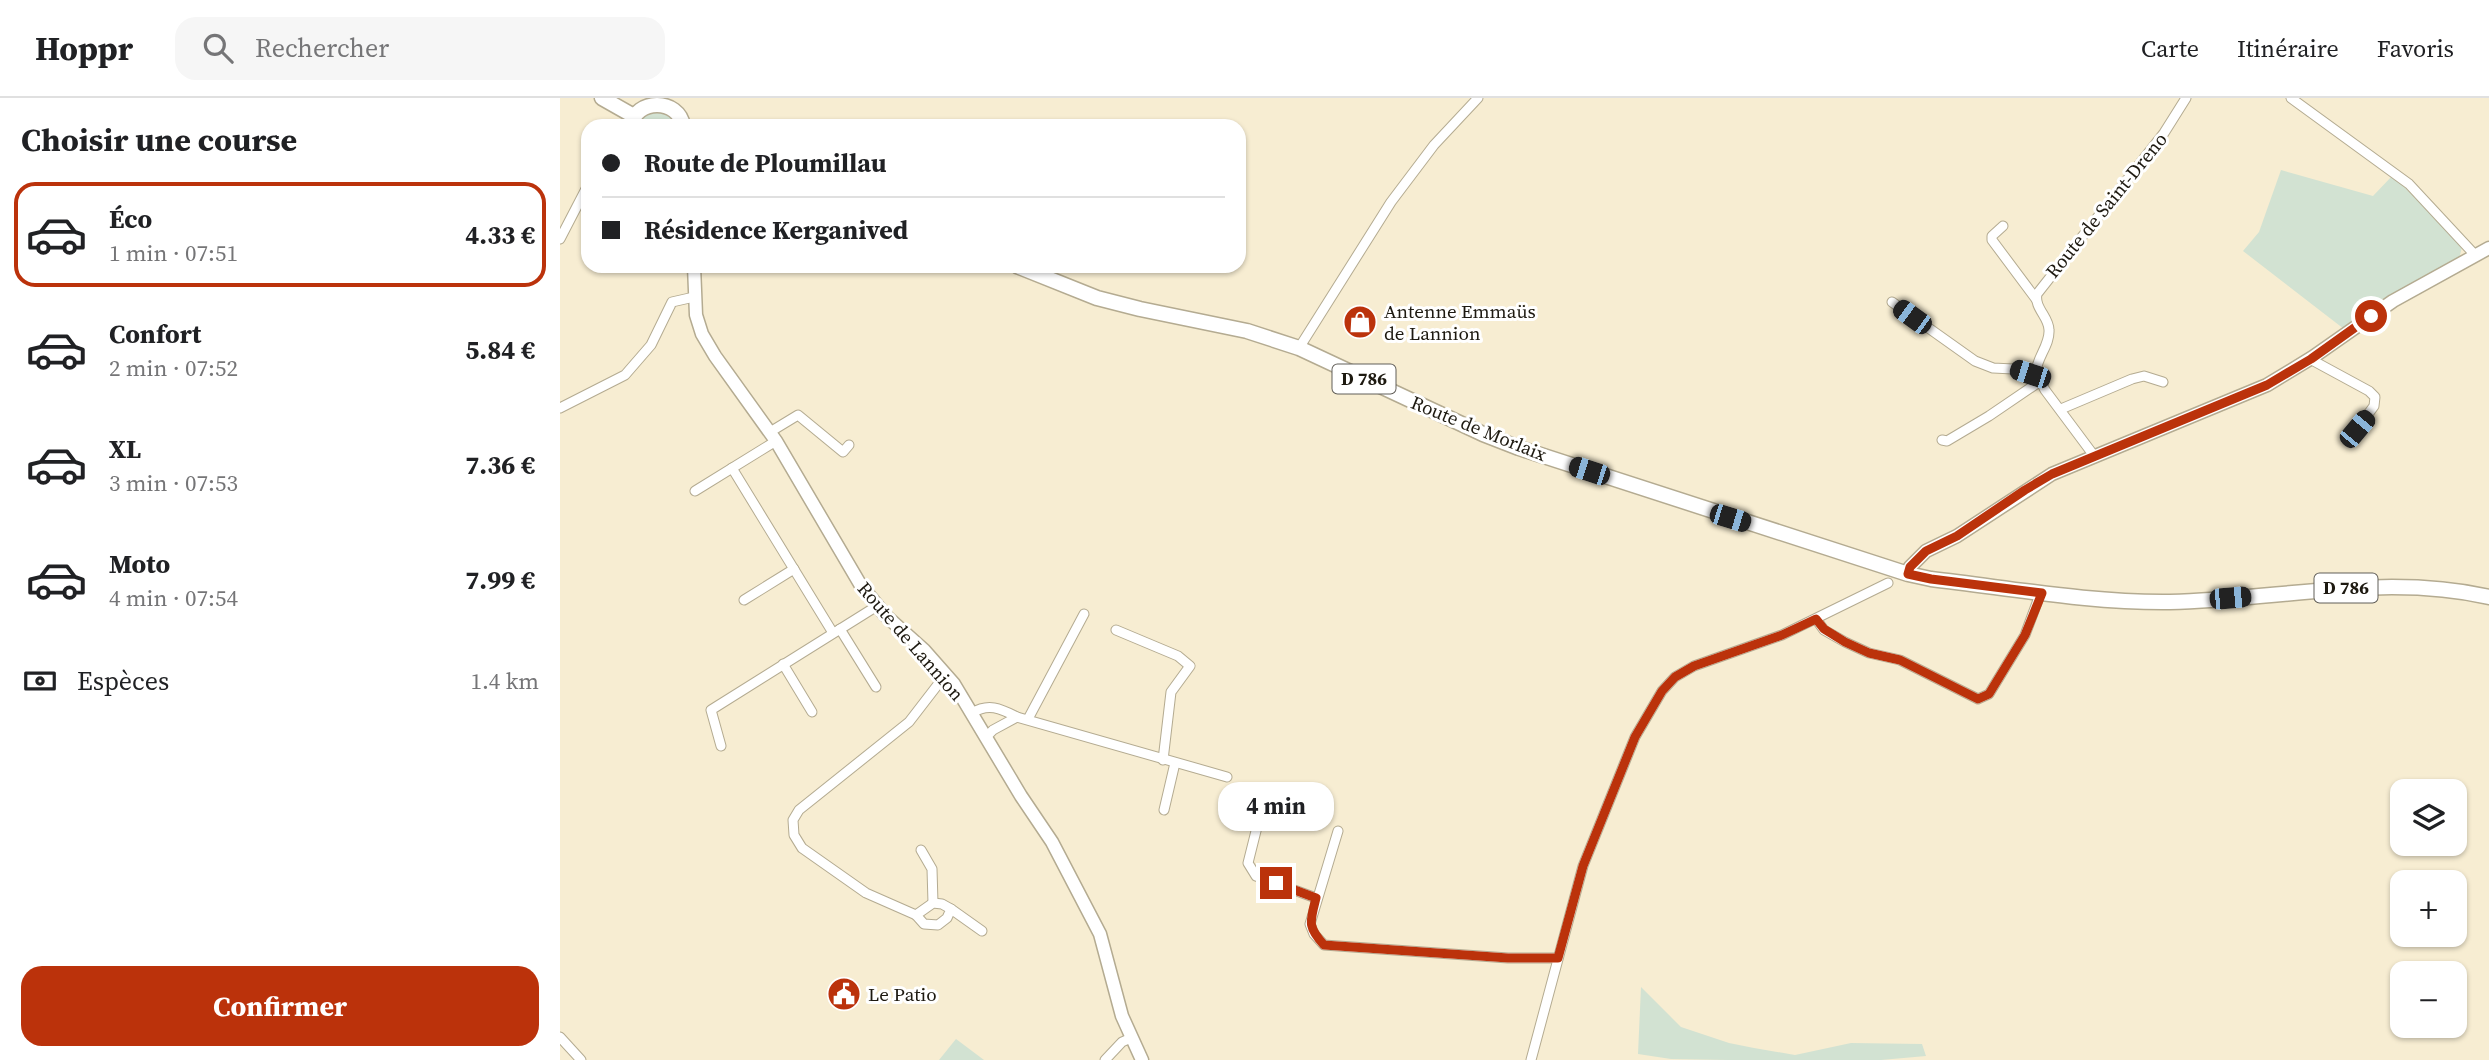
<!DOCTYPE html>
<html lang="fr">
<head>
<meta charset="utf-8">
<style>
	:root { --surface:#fff; --page:#f6f6f6; --text:#202124; --muted:#757577; --line:#e0e0e0; --accent:#bb320b }
	body { margin:0; font-family:"Source Serif 4",serif; background:var(--page); color:var(--text); height:100vh; display:flex; flex-direction:column; font-size:26px; white-space:nowrap }
	* { box-sizing:border-box; margin:0 }
	p { font-size:23px; color:var(--muted) }
	.icon { flex:none; width:38px; height:38px; fill:none; stroke:currentColor; stroke-width:2; stroke-linecap:round; stroke-linejoin:round }
	.map { position:relative; flex:1; overflow:hidden }
	.side { display:flex; flex-direction:column; background:var(--surface); width:560px }
	.side>* { flex:none }
	.hud { position:absolute; left:21px; top:21px; width:665px; height:154px; border-radius:21px; box-shadow:0 2px 5px #0004; display:grid; align-content:center; height:154px; padding:0 21px; background:var(--surface) }
	.buttons { position:absolute; left:1830px; top:681px; display:grid; gap:14px }
	.buttons a { display:grid; place-items:center; width:77px; height:77px; border-radius:14px; background:var(--surface); box-shadow:0 2px 5px #0004; font-size:35px }
	.end { position:absolute; width:32px; height:32px; margin:-16px; border:9px solid #bb320b; background:#fff; box-shadow:0 0 0 4px #fff }
	.from { border-radius:50% }
	.bubble { position:absolute; height:49px; border-radius:21px; background:var(--surface); box-shadow:0 2px 5px #0004; font-size:23px; font-weight:700; line-height:49px; text-align:center }
	.car { position:absolute; width:21px; height:42px; margin:-21px -10px; border-radius:9px; box-shadow:0 0 5px 2px #0007; background:linear-gradient(#222 24%,#8ab4d8 0 40%,#222 0 76%,#8ab4d8 0 86%,#222 0) }
	.hud b { display:flex; align-items:center; gap:24px; height:66px; font-size:26px }
	.hud b+b { border-top:2px solid var(--line) }
	.hud i { width:18px; height:18px; background:var(--text) }
	ul { padding:0; list-style:none }
	li { display:flex; align-items:center; gap:21px; height:105px; margin:0 14px 10px; padding:0 7px; border:4px solid transparent; border-radius:21px }
	li div { flex:1 }
	li b { display:block; font-size:26px }
	li em { font-style:normal; font-weight:700 }
	li.active { border-color:var(--accent) }
	li>.icon { width:63px; height:63px; stroke-width:1.5 }
	h2 { padding:0 21px; font-size:32px; line-height:84px }
	.pay { display:flex; align-items:center; gap:18px; height:77px; padding:0 21px; font-size:26px }
	.pay p { margin-inline-start:auto }
	.button { display:flex; gap:14px; margin-top:auto; padding:14px 21px }
	.button a { flex:1; height:80px; border-radius:21px; background:var(--accent); color:#fff; font-size:28px; font-weight:700; line-height:80px; text-align:center }
	header { display:flex; align-items:center; gap:42px; box-sizing:border-box; height:98px; padding:0 35px; background:var(--surface); border-bottom:2px solid var(--line) }
	header strong { font-size:33px }
	nav { display:flex; gap:38px; margin-inline-start:auto; font-size:24px }
	.search { width:490px; height:63px; background:var(--page); display:flex; align-items:center; gap:18px; box-sizing:border-box; padding:0 24px; border-radius:21px; color:var(--muted); font-size:26px }
	main { display:flex; flex:1; min-height:0 }
	.map>svg:first-child { display:block }
	.green { fill:#d2e2d2 }
	.lines { fill:none; stroke-linecap:round; stroke-linejoin:round }
	.minor-casing { stroke:#b4ab91; stroke-width:11 }
	.tertiary-casing { stroke:#b4ab91; stroke-width:15 }
	.primary-casing { stroke:#b4ab91; stroke-width:17 }
	.minor { stroke:#fff; stroke-width:9 }
	.tertiary { stroke:#fff; stroke-width:12 }
	.primary { stroke:#fff; stroke-width:14 }
	.route { stroke:#bb320b; stroke-width:9 }
	.labels { text-anchor:middle; stroke-width:6; stroke-linejoin:round; paint-order:stroke }
	.shield { fill:#fff; stroke:#615e58; stroke-width:2 }
	.shield-label { font-size:18px; font-weight:bold; fill:#1d1910 }
	.street-label { font-size:19px; fill:#1d1910; stroke:#fff }
	.poi-label { font-size:19px; fill:#1d1910; stroke:#fff; text-anchor:start }
</style>
</head>
<body>
<header>
<strong>Hoppr</strong>
<div class="search"><svg class="icon" aria-label="search" viewBox="0 0 24 24"><circle cx="10" cy="10" r="6"/><path d="M15 15l6 6"/></svg>Rechercher</div>
<nav><a>Carte</a><a>Itinéraire</a><a>Favoris</a></nav>
</header>
<main>
<section class="side">
<h2>Choisir une course</h2>
<ul>
<li class="active"><svg class="icon" aria-label="car" viewBox="0 0 24 24"><path d="M5 17H2v-5l4-1 3-4h7l3 4 3 1v5h-3M9 17h6M6 11h13"/><circle cx="7" cy="17" r="2"/><circle cx="17" cy="17" r="2"/></svg><div><b>Éco</b><p>1 min · 07:51</p></div><em>4.33 €</em></li>
<li><svg class="icon" aria-label="car" viewBox="0 0 24 24"><path d="M5 17H2v-5l4-1 3-4h7l3 4 3 1v5h-3M9 17h6M6 11h13"/><circle cx="7" cy="17" r="2"/><circle cx="17" cy="17" r="2"/></svg><div><b>Confort</b><p>2 min · 07:52</p></div><em>5.84 €</em></li>
<li><svg class="icon" aria-label="car" viewBox="0 0 24 24"><path d="M5 17H2v-5l4-1 3-4h7l3 4 3 1v5h-3M9 17h6M6 11h13"/><circle cx="7" cy="17" r="2"/><circle cx="17" cy="17" r="2"/></svg><div><b>XL</b><p>3 min · 07:53</p></div><em>7.36 €</em></li>
<li><svg class="icon" aria-label="car" viewBox="0 0 24 24"><path d="M5 17H2v-5l4-1 3-4h7l3 4 3 1v5h-3M9 17h6M6 11h13"/><circle cx="7" cy="17" r="2"/><circle cx="17" cy="17" r="2"/></svg><div><b>Moto</b><p>4 min · 07:54</p></div><em>7.99 €</em></li>
</ul>
<div class="pay"><svg class="icon" aria-label="cash" viewBox="0 0 24 24"><path d="M3 7h18v10H3z"/><circle cx="12" cy="12" r="2"/></svg>Espèces<p>1.4 km</p></div>
<div class="button"><a>Confirmer</a></div>
</section>
<div class="map">
<svg width="1929" height="962" viewBox="0 0 1929 962">
	<rect width="100%" height="100%" fill="#f7edd2"/>
	<g class="green">
		<path d="M104,6L117,28H75V21Z"/>
		<path d="M1721,72L1813,98L1833,77L1902,149L1899,161L1832,196L1784,231L1683,153L1699,134Z"/>
		<path d="M1081,889L1121,929L1169,945L1194,950L1235,957L1291,945L1362,946L1366,958L1321,962H1168L1111,961L1078,956Z"/>
		<path d="M396,941L424,962H379Z"/>
	</g>
	<g class="lines">
		<defs>
			<g id="minor">
				<path d="M1731,0L1849,86L1916,158"/>
				<path d="M1443,128L1432,138V142L1476,201"/>
				<path d="M0,141L28,87"/>
				<path d="M1332,204L1415,263L1433,270L1453,271L1478,280"/>
				<path d="M739,250L831,104L874,47L918,0"/>
				<path d="M1750,261L1809,293L1815,299L1814,308L1797,331"/>
				<path d="M0,310L65,277L91,247L112,204L134,199"/>
				<path d="M1501,311L1572,281L1584,278L1603,284"/>
				<path d="M210,334L238,317L283,354L289,347"/>
				<path d="M1382,342L1387,343L1429,318L1479,284"/>
				<path d="M1535,359L1485,292L1476,274C1477,259 1490,247 1489,232C1489,219 1474,210 1477,196L1604,35L1626,0"/>
				<path d="M172,370L273,535"/>
				<path d="M135,393L216,343"/>
				<path d="M184,502L234,471"/>
				<path d="M1256,521L1264,532L1285,544L1309,555L1340,562L1418,601L1429,596L1465,537L1481,494"/>
				<path d="M280,531L316,589"/>
				<path d="M556,532L618,558L630,568L611,594L603,662"/>
				<path d="M223,566L252,614"/>
				<path d="M412,615C428,605 440,610 457,619L667,679"/>
				<path d="M468,621L524,516"/>
				<path d="M426,639L433,632L457,619"/>
				<path d="M161,648L151,612L317,508"/>
				<path d="M604,712L615,665"/>
				<path d="M701,713L688,765L696,778L756,800"/>
				<path d="M778,733L750,826L754,836L764,847L948,860H998"/>
				<path d="M361,752L372,771L373,805"/>
				<path d="M373,805L382,806L391,811L387,820L378,827L364,826L356,817Z"/>
				<path d="M391,811L422,833"/>
				<path d="M356,817L306,795L242,750L234,737L233,722L239,712L349,624L386,576"/>
				<path d="M0,939L21,962"/>
				<path d="M545,962L562,944L571,940"/>
				<path d="M971,962L1023,768L1075,639L1102,593L1115,579L1134,568L1222,537L1328,485"/>
			</g>
			<g id="tertiary">
				<path d="M134,168L136,217L142,236L155,258L216,343L300,486L325,517L364,552L394,586L461,698L492,744L540,836L562,918L582,962"/>
				<path d="M1348,476L1350,469L1366,453L1397,438L1492,376L1707,287L1753,259L1833,203L1929,150"/>
			</g>
			<g id="primary">
				<path d="M42,0L72,17"/>
				<path d="M71,28C75,0 119,0 123,28"/>
				<path d="M457,168L537,200L580,211L687,233L739,250L923,336L959,350L1348,476L1371,481C1450,490 1531,505 1610,504C1718,502 1823,475 1929,499"/>
			</g>
		</defs>
		<use href="#minor" class="minor-casing"/>
		<use href="#tertiary" class="tertiary-casing"/>
		<use href="#primary" class="primary-casing"/>
		<use href="#minor" class="minor"/>
		<use href="#tertiary" class="tertiary"/>
		<use href="#primary" class="primary"/>
	</g>
	<g class="lines">
		<path class="route" d="M716,785L756,800C750,824 747,828 764,847L948,860H998L1023,768L1075,639L1102,593L1115,579L1134,568L1222,537L1256,521L1264,531L1285,544L1309,555L1340,562L1418,601L1429,596L1465,537L1482,495L1371,481L1348,476L1350,469L1366,453L1397,438L1465,392L1492,376L1707,287L1751,261L1811,218"/>
	</g>
	<defs>
		<symbol id="shop-disc" viewBox="-11 -11 22 22"><circle r="9.5" fill="#bb320b" stroke="#fff"/><path d="M-5-2.5h2.3a2.7 3.5 0 0 1 5.4 0H5L5.5 6h-11ZM-1.5-2.5h3a1.5 2.3 0 0 0-3 0Z" fill="#fff"/></symbol>
		<symbol id="civic-disc" viewBox="-11 -11 22 22"><circle r="9.5" fill="#bb320b" stroke="#fff"/><path d="M-.6-6.5H3V-4.5H.6V-3L4-1V1h2V6H-6V1h2V-1L-.6-3ZM-1.2 2.5V6h2.4V2.5Z" fill="#fff"/></symbol>
	</defs>
	<g fill-rule="evenodd">
		<use href="#shop-disc" x="781" y="205" width="38" height="38"/>
		<use href="#civic-disc" x="265" y="877" width="38" height="38"/>
	</g>
	<g class="labels">
		<g class="shield">
			<rect x="772.5" y="266.5" width="63" height="29" rx="5"/>
			<rect x="1754.5" y="475.5" width="63" height="29" rx="5"/>
		</g>
		<g class="shield-label">
			<text x="804" y="287">D 786</text>
			<text x="1786" y="496">D 786</text>
		</g>
		<g class="street-label">
			<text transform="translate(1546 107) rotate(-51)" y="7">Route de Saint-Dreno</text>
			<text transform="translate(919 330) rotate(22)" y="7">Route de Morlaix</text>
			<text transform="translate(351 543) rotate(49)" y="7">Route de Lannion</text>
		</g>
		<g class="poi-label">
			<text x="824" y="220">Antenne Emmaüs<tspan x="824" dy="22">de Lannion</tspan></text>
			<text x="308" y="903">Le Patio</text>
		</g>
	</g>
</svg>
<div class="buttons">
<a><svg class="icon" aria-label="layers" viewBox="0 0 24 24"><path d="M12 4l9 5-9 5-9-5zM3 14l9 5 9-5"/></svg></a>
<a>+</a>
<a>−</a>
</div>
<i class="end from" style="left:1811px;top:218px"></i>
<i class="end" style="left:716px;top:785px"></i>
<div class="bubble" style="left:658px;top:684px;width:116px">4 min</div>
<i class="car" style="left:1352px;top:219px;rotate:306deg"></i>
<i class="car" style="left:1470px;top:276px;rotate:288deg"></i>
<i class="car" style="left:1797px;top:331px;rotate:40deg"></i>
<i class="car" style="left:1029px;top:373px;rotate:288deg"></i>
<i class="car" style="left:1170px;top:420px;rotate:107deg"></i>
<i class="car" style="left:1670px;top:500px;rotate:85deg"></i>
<div class="hud">
<b><i class="from"></i>Route de Ploumillau</b>
<b><i></i>Résidence Kerganived</b>
</div>
</div>
</main>
</body>
</html>
